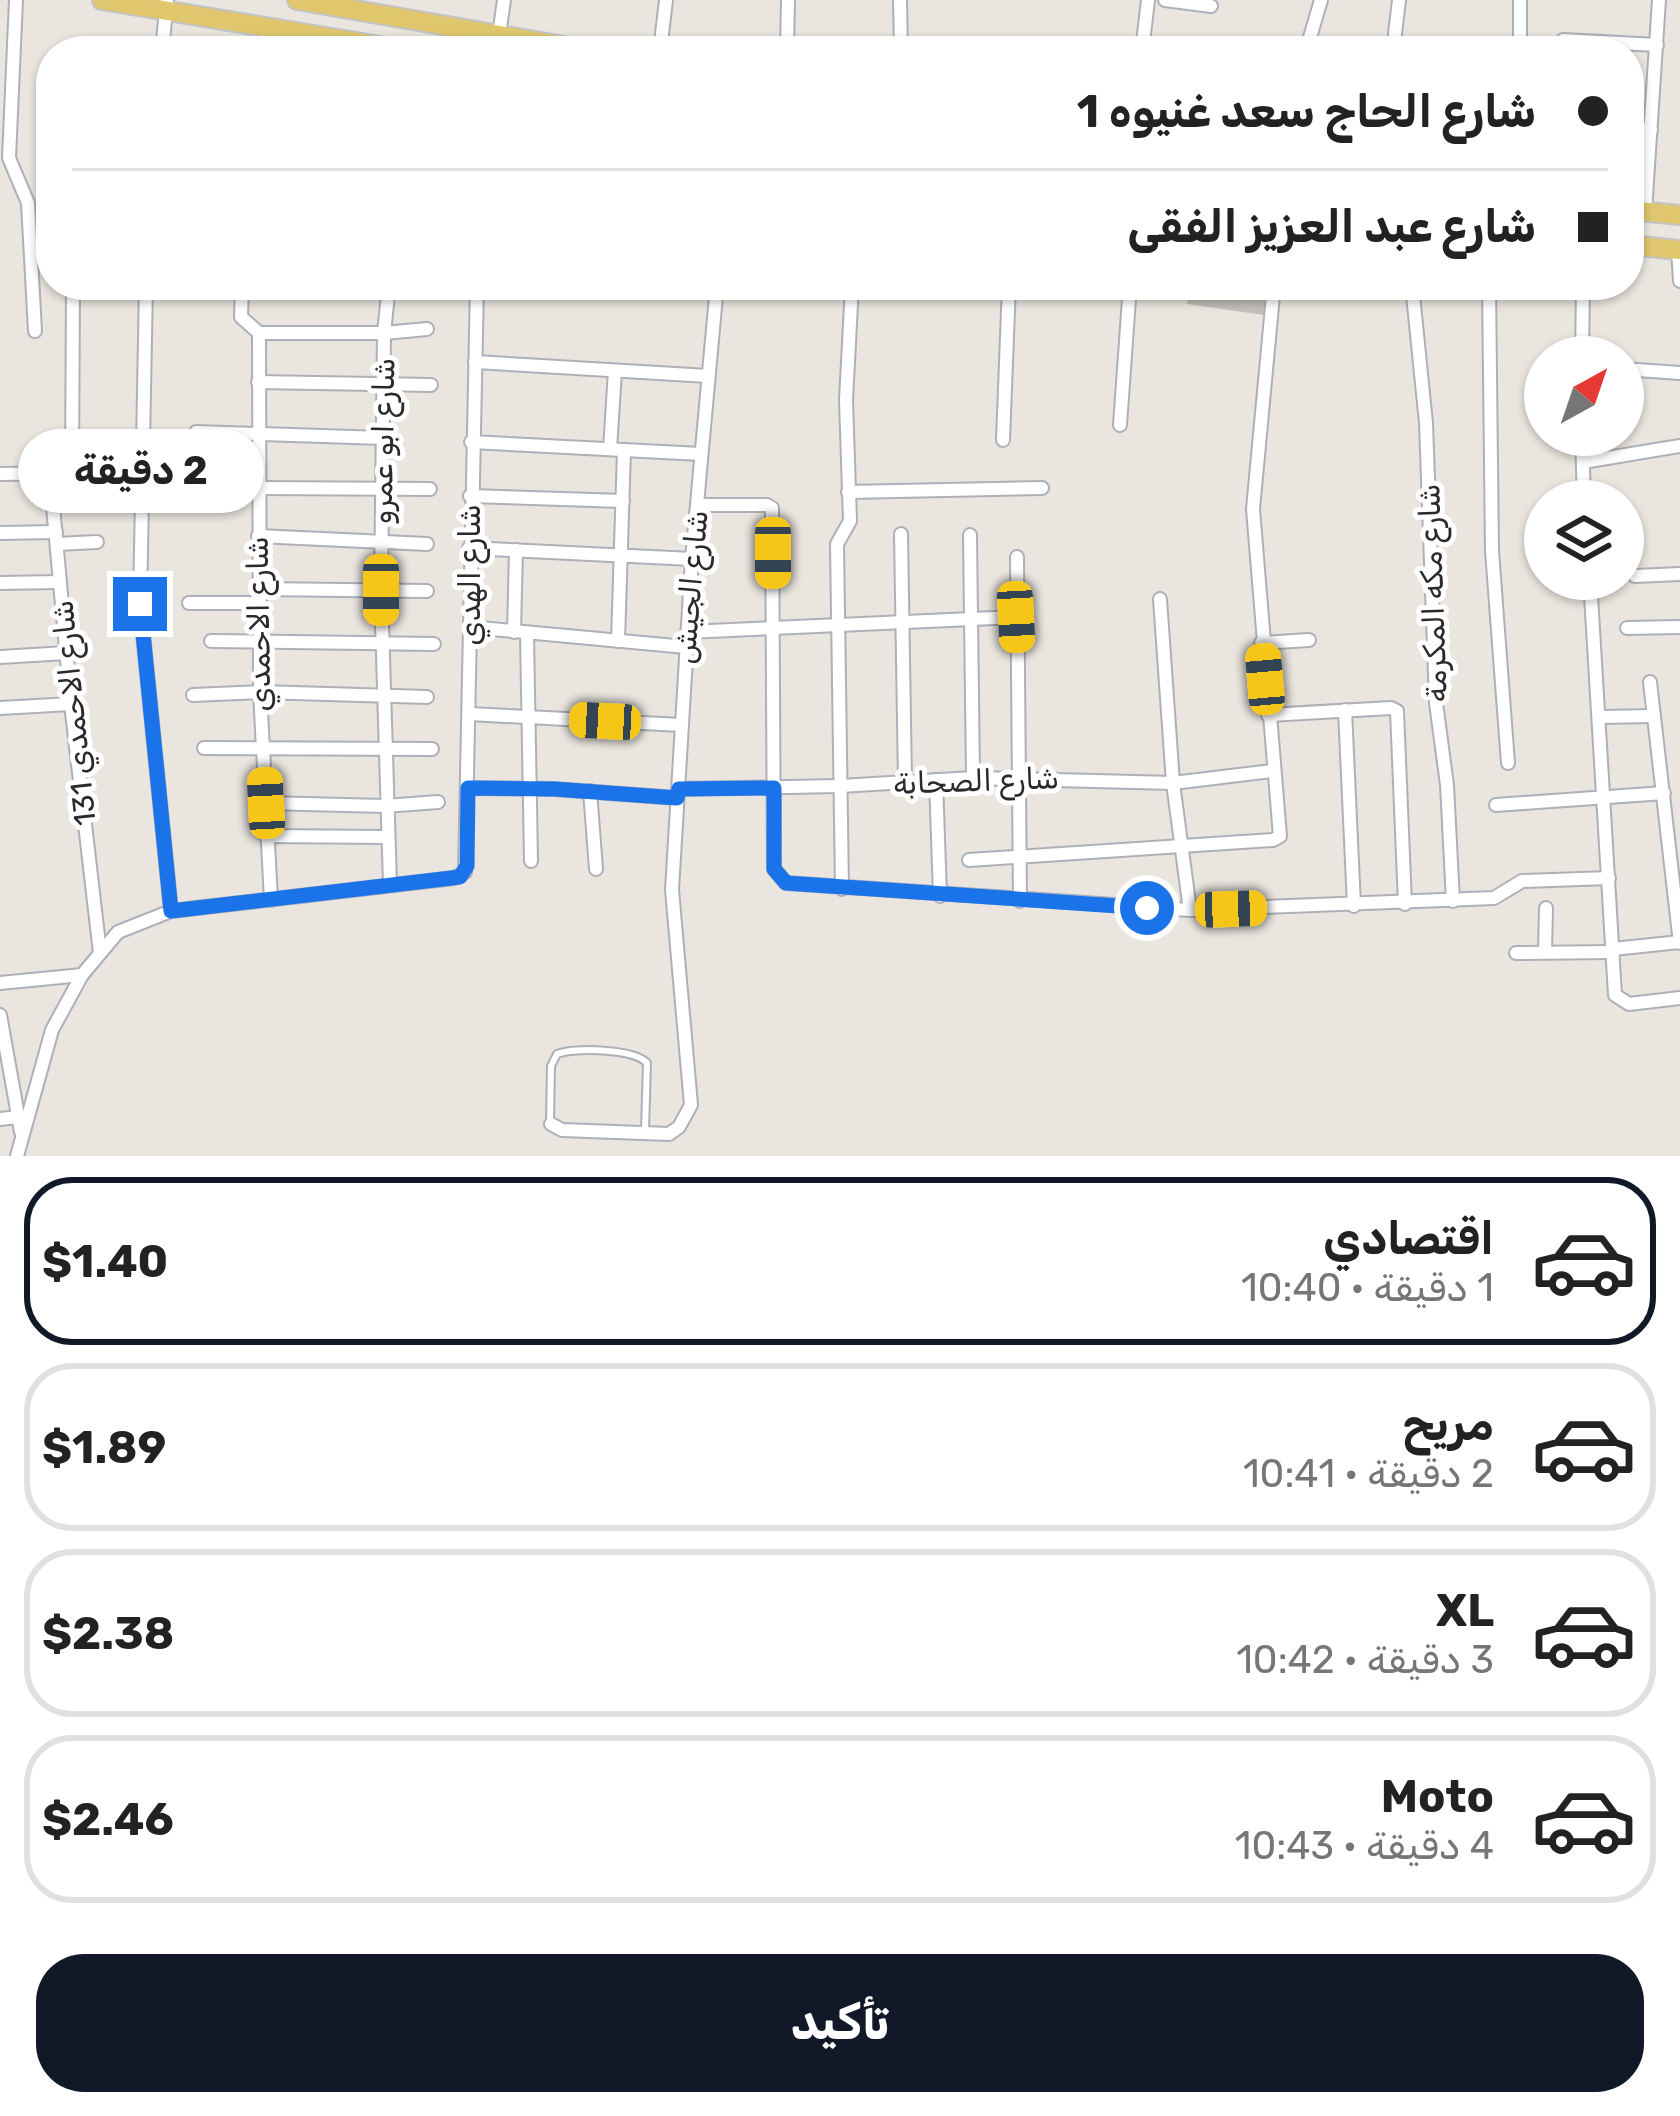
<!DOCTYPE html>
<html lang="ar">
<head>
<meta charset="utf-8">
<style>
	:root { --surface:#fff; --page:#f2f2f2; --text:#222; --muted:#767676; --line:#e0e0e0; --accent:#111827 }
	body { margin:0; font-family:Rubik,Cairo,sans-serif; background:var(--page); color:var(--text); direction:rtl; height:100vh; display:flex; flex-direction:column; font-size:45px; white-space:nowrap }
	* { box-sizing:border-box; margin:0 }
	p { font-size:39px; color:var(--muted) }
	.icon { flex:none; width:66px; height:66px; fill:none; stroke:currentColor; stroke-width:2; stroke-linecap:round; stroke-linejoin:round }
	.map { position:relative; height:1156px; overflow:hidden; direction:ltr }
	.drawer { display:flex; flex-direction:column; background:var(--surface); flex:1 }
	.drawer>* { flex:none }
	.hud { position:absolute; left:36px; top:36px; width:1608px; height:264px; border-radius:48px; box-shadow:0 3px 9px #0004; direction:rtl; display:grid; align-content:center; height:264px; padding:0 36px; background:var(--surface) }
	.needle { width:78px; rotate:40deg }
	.buttons { position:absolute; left:1524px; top:336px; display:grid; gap:24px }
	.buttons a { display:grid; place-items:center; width:120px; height:120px; border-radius:50%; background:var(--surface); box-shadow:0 3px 9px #0004; font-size:60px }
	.end { position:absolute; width:54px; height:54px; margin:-27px; border:15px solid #1a73e8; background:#fff; box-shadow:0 0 0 6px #fff }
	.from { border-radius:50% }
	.bubble { position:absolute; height:84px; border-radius:42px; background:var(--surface); box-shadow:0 3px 9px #0004; font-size:39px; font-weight:700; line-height:84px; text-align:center; direction:rtl }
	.car { position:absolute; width:36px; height:72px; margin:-36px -18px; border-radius:15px; box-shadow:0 0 9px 3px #0007; background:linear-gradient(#f5c518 24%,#345 0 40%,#f5c518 0 76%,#345 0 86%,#f5c518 0) }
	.hud b { display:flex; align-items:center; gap:42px; height:114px; font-size:45px }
	.hud b+b { border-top:3px solid var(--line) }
	.hud i { width:30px; height:30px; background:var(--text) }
	ul { padding:21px 0 0; list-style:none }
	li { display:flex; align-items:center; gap:36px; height:168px; margin:0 24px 18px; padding:0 12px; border:6px solid var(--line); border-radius:48px }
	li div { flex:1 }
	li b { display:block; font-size:45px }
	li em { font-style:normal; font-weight:700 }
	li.selected { border-color:var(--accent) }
	li>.icon { width:108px; height:108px; stroke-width:1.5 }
	.button { display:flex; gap:24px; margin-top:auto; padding:24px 36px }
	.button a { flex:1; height:138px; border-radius:48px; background:var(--accent); color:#fff; font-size:48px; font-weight:700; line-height:138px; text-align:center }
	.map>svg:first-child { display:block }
	.building { fill:#c3bfb9 }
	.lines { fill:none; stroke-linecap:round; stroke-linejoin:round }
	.lane-casing { stroke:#aeb0b9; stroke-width:10 }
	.street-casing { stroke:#aeb0b9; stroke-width:16 }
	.primary-casing { stroke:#c3c3c3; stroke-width:22 }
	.lane { stroke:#fff; stroke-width:6 }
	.street { stroke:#fff; stroke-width:12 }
	.primary { stroke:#e0c66d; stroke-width:18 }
	.route { stroke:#1a73e8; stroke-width:15 }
	.labels { text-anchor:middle; stroke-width:10; stroke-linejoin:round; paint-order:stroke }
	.street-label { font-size:30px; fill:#2a2a2a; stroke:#fff }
</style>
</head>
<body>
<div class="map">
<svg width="1680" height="1156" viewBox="0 0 1680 1156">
	<rect width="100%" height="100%" fill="#eae5de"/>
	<path class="building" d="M1190,285H1268L1264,315L1187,304Z"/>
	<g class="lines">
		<defs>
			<path id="lane" d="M550,1122L551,1066L557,1054C574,1047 635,1049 647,1063L645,1130"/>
			<g id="street">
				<path d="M16,0L9,158L28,203L35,331"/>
				<path d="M900,0L901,51"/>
				<path d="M1165,0L1211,6"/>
				<path d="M499,35L504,0"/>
				<path d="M1563,40L1657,45"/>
				<path d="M162,51L167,0"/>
				<path d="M266,51L269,27"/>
				<path d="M660,51L666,0"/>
				<path d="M787,51L788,0"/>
				<path d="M1142,51L1148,0"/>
				<path d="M1306,51L1321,0"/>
				<path d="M1393,51L1399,0"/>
				<path d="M1520,51V0"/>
				<path d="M1629,128L1651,130"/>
				<path d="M1645,211L1659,0"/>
				<path d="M1678,250L1680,281"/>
				<path d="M146,285L140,604L171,911"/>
				<path d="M242,285L241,317L259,333L260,692L271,900"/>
				<path d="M389,285L384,333L381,590L390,885"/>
				<path d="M524,285L622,291"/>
				<path d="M1412,285L1426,423L1436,703L1447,785L1453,901"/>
				<path d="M1489,285L1492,551L1508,763"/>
				<path d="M937,288L938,285"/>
				<path d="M259,333H384L427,329"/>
				<path d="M1582,357L1583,285"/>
				<path d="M475,362L708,376"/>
				<path d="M1623,369L1680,373"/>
				<path d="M258,382L431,385"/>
				<path d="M1120,425L1130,285"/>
				<path d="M196,432L383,438"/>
				<path d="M1582,435L1584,501"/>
				<path d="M1003,440L1009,285"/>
				<path d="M471,442L701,454"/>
				<path d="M610,449L615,371"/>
				<path d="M1583,462L1680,446"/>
				<path d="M50,473L71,704L100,953"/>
				<path d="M72,473L73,285"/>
				<path d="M0,474L143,472"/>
				<path d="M257,488L430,489"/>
				<path d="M848,492L1042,488"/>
				<path d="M470,496L623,501"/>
				<path d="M698,505H767L772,508L774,869L786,883L1190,910L1494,898L1522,881L1609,878"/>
				<path d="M0,533L56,532"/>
				<path d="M901,534L905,782"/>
				<path d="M970,535L973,778"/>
				<path d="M258,536L427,544"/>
				<path d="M57,544L97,542"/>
				<path d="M469,548L692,559"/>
				<path d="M1017,557L1020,901"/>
				<path d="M1635,576L1680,574"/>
				<path d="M1590,579L1615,995L1629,1004L1680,998"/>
				<path d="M0,583L60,582"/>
				<path d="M259,589L427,591"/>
				<path d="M1160,599L1173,783L1190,910"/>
				<path d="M189,603H259"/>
				<path d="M470,627L686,647"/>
				<path d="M1627,628L1680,627"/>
				<path d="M514,632L516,550"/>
				<path d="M687,632L1016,617"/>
				<path d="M527,634L531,861"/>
				<path d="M211,641L434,644"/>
				<path d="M618,641L624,450"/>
				<path d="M1261,643L1309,640"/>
				<path d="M0,657L66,653"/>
				<path d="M1650,682L1680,943"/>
				<path d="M193,695L260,692L427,697"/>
				<path d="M0,708L71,704"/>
				<path d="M1345,710L1354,906"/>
				<path d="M469,714L681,725"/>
				<path d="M1268,715L1391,708L1397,711L1405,904"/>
				<path d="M1599,717L1654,716"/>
				<path d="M204,748L432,749"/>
				<path d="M936,780L940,896"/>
				<path d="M468,788L554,789L677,798"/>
				<path d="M678,789L840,786L973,778L1173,783L1272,771"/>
				<path d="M590,791L596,869"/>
				<path d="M265,803L385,806L438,802"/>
				<path d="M1496,805L1664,793"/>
				<path d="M266,836L387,837"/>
				<path d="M969,860L1273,840L1280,836L1253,509L1274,285"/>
				<path d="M842,889L837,544L850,521L846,400L852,285"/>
				<path d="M1613,949L1680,942"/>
				<path d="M1545,952L1546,908"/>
				<path d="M1516,953L1613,952"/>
				<path d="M0,983L82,975"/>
				<path d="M0,1015L21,1132"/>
				<path d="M0,1119L18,1117"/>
				<path d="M551,1124L562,1130L669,1134L679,1127L691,1105L672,890L692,559L717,285"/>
				<path d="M17,1156L52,1030L82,975L118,932L171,911L454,878L465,872L477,285"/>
			</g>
			<g id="primary">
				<path d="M102,0L410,51"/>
				<path d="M297,0L592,51"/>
				<path d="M1629,210L1680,215"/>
				<path d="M1629,245L1680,250"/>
			</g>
		</defs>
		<use href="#lane" class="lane-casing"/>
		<use href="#street" class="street-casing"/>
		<use href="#primary" class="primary-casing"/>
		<use href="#lane" class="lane"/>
		<use href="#street" class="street"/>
		<use href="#primary" class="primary"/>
	</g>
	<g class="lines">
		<path class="route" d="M140,604L171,911L460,877L467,866L468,788L554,789L677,798L679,789L774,788V869L786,883L1147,908"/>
	</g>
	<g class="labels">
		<g class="street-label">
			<text transform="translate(383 441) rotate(-89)" y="10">شارع ابو عمرو</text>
			<text transform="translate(470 575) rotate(-90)" y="10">شارع الهدي</text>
			<text transform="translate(691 587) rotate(-85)" y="10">شارع الجيش</text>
			<text transform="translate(1433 593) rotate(-92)" y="10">شارع مكه المكرمة</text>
			<text transform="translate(259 624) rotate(-91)" y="10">شارع الاحمدي</text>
			<text transform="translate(74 713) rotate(-96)" y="10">شارع الاحمدي 131</text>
			<text transform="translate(976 781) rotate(-2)" y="10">شارع الصحابة</text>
		</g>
	</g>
</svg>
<div class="buttons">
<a><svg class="needle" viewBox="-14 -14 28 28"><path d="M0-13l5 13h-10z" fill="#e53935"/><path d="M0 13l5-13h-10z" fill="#767676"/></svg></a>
<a><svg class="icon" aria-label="layers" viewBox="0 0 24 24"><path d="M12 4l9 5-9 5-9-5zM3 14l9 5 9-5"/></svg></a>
</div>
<i class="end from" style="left:1147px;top:908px"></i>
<i class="end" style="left:140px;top:604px"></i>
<div class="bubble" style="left:18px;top:429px;width:246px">2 دقيقة</div>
<i class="car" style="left:773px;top:553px;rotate:180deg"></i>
<i class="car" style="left:381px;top:590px;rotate:180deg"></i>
<i class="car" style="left:1016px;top:617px;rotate:177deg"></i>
<i class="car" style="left:1265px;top:679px;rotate:355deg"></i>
<i class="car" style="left:605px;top:721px;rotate:273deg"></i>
<i class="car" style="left:266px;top:803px;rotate:357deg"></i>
<i class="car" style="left:1231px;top:909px;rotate:88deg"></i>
<div class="hud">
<b><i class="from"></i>شارع الحاج سعد غنيوه 1</b>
<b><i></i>شارع عبد العزيز الفقى</b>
</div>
</div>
<section class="drawer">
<ul>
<li class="selected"><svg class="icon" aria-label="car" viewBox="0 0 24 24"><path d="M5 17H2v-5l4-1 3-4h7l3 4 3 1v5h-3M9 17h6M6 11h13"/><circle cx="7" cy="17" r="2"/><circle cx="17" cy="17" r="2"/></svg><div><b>اقتصادي</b><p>1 دقيقة · 10:40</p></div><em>$1.40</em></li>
<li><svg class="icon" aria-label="car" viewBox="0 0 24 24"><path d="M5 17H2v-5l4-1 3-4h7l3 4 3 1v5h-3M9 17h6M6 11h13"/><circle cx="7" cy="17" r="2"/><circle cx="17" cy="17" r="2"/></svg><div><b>مريح</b><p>2 دقيقة · 10:41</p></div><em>$1.89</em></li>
<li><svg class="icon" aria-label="car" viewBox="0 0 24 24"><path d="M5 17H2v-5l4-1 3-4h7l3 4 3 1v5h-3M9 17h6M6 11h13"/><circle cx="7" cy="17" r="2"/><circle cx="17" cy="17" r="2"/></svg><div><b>XL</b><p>3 دقيقة · 10:42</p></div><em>$2.38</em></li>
<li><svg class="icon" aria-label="car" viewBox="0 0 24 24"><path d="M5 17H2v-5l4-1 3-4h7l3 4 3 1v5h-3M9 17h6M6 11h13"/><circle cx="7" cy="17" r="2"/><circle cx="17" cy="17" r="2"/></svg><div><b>Moto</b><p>4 دقيقة · 10:43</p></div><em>$2.46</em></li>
</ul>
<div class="button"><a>تأكيد</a></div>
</section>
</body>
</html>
